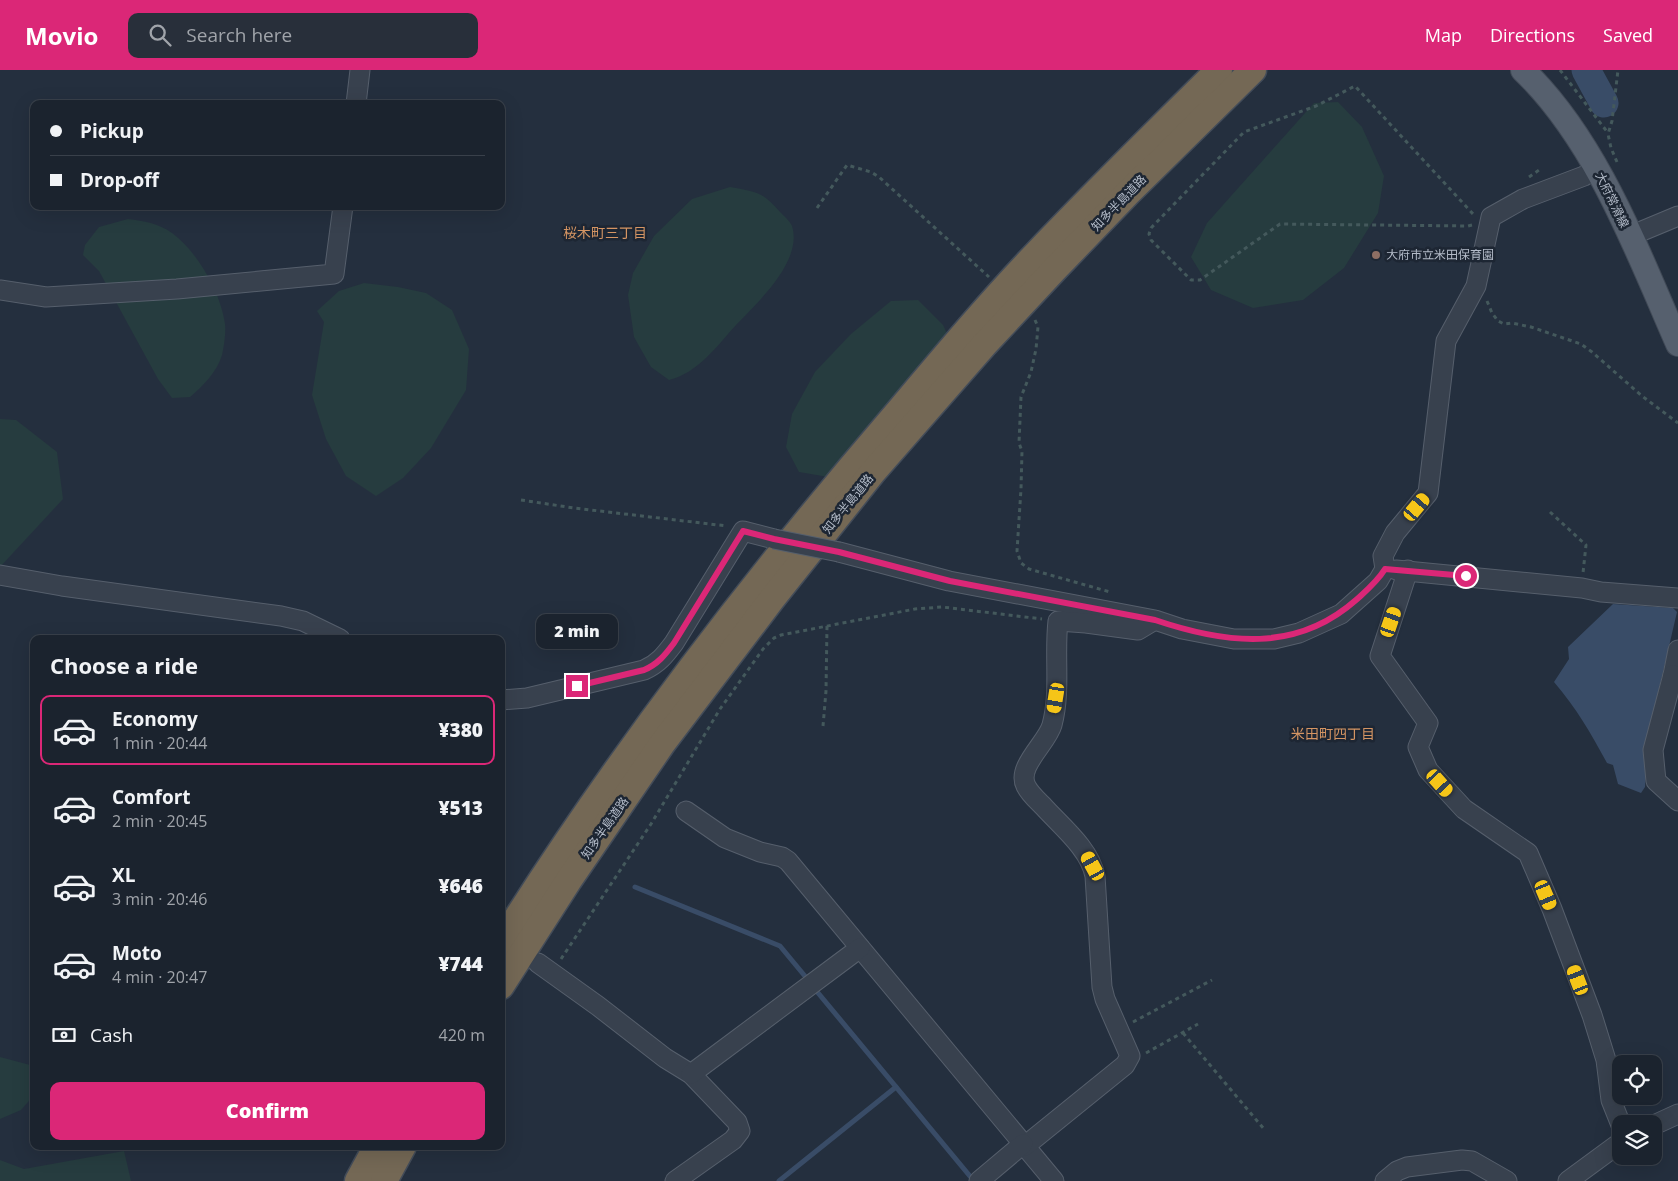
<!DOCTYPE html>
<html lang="en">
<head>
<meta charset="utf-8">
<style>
	:root { --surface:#1b232e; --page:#282f3a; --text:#f1f3f6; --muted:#a0a4aa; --line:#39404a; --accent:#db2777 }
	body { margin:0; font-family:"Open Sans","Noto Sans JP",sans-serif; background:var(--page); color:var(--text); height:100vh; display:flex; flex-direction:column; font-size:19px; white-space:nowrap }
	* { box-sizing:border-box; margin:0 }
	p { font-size:16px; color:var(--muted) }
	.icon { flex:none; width:28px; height:28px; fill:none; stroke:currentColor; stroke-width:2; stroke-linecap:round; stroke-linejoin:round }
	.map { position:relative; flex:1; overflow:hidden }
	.drawer { position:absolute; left:30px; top:565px; width:475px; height:515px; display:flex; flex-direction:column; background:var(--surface); border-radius:10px; box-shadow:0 5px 20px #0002,0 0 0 1px var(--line) }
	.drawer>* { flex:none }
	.top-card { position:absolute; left:30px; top:30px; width:475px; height:110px; border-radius:10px; box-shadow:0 5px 20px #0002,0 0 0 1px var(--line); display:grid; align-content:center; height:110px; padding:0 20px; background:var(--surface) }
	.controls { position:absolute; left:1612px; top:985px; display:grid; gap:10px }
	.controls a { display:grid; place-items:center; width:50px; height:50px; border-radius:10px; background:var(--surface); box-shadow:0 5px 20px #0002,0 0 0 1px var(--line); font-size:25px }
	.end { position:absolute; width:22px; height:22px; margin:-11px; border:6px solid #db2777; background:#fff; box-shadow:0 0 0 2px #fff }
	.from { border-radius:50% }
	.bubble { position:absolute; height:35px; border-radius:10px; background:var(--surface); box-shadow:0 5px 20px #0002,0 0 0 1px var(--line); font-size:16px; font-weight:800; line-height:35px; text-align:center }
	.car { position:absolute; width:15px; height:30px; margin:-15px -8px; border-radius:6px; box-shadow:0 0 4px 1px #0007; background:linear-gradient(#f5c518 24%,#345 0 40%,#f5c518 0 76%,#345 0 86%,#f5c518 0) }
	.top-card b { display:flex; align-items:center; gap:18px; height:48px; font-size:19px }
	.top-card b+b { border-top:1px solid var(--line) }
	.top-card i { width:12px; height:12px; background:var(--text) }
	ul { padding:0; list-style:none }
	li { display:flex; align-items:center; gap:15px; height:70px; margin:0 10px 8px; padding:0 10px; border:2px solid transparent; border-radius:10px }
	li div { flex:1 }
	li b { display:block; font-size:19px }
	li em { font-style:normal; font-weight:800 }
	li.active { border-color:var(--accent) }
	li>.icon { width:45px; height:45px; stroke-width:1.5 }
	h2 { padding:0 20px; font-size:22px; line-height:60px }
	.pay { display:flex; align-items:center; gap:12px; height:55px; padding:0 20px; font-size:19px }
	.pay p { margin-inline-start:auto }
	.primary-button { display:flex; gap:10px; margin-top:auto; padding:10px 20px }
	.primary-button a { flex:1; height:58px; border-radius:10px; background:var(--accent); color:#fff; font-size:20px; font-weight:800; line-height:58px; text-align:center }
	header { display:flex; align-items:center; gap:30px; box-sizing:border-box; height:70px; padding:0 25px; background:var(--accent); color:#fff }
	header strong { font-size:24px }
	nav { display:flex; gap:28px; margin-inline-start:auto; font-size:18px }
	.search { width:350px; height:45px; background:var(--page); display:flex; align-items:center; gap:12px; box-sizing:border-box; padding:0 18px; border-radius:10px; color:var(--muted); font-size:19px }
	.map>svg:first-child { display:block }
	.green { fill:#263c3f }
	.water { fill:#394c67 }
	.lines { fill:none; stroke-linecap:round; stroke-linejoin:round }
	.stream { stroke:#394c67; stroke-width:5 }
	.river { stroke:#394c67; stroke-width:29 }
	.minor-casing { stroke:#565f6c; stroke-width:21 }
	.major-casing { stroke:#414a57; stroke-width:26 }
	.highway-casing { stroke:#434c59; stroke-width:29 }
	.path { stroke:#44595c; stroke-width:3; stroke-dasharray:4 4; stroke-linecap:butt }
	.minor { stroke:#38414e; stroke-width:19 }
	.major { stroke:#56606e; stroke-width:24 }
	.highway { stroke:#746855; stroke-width:26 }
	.minor-bridge-casing { stroke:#565f6c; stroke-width:21; stroke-linecap:butt }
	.minor-bridge { stroke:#38414e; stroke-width:19 }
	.route { stroke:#db2777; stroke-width:6 }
	.education-dot { fill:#8d6e63; stroke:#1d2633; stroke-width:2 }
	.labels { text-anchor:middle; stroke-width:5; stroke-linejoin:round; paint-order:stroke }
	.street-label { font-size:12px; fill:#b4bcc9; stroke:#1d2633 }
	.poi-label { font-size:12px; fill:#b4bcc9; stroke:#1d2633; text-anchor:start }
	.neighbourhood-label { font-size:14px; fill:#d59563; stroke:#1d2633 }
</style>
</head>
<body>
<header>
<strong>Movio</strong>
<div class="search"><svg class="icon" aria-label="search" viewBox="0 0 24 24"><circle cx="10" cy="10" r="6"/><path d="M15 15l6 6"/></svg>Search here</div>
<nav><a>Map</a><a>Directions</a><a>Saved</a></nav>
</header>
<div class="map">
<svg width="1678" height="1111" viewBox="0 0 1678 1111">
	<rect width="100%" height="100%" fill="#242f3e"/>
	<g class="green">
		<path d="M1338,32L1362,57L1384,106L1378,143L1344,198L1303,230L1253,238L1211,220L1191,187L1207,153L1314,33Z"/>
		<path d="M730,117C756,122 762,121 780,142C784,146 790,151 792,156C803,191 758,232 736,255C717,276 698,303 669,310L651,297L634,267L628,225L633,203L654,166L692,129Z"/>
		<path d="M128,149C144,151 158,153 172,163C197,181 221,223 225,254C226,262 224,277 222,285C217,302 203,316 190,327L172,328L158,309L99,201L83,185L85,175L99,157Z"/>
		<path d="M364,213L398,217L426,223L452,240L469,279L466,320L431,378L403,408L376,426L346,406L326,369L312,325L324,252L317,241L339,221Z"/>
		<path d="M918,230L943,255L967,306L834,408L799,402L786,377L792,344L815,302L851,264L891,231Z"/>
		<path d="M0,349L16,350L57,382L63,429L0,497Z"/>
		<path d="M0,987L30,995L34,1003V1025L21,1040L0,1049Z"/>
		<path d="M124,1081L131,1111H0V1090L24,1099Z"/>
	</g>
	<path class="water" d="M1613,534L1673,538L1677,542L1649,662L1645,717L1641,723L1618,714L1613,695L1607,693C1590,662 1577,639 1554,612L1569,589L1568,577Z"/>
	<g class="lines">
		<g class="stream">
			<path d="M635,817L780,876L809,911"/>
			<path d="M814,918L974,1111"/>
			<path d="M779,1111L896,1017"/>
		</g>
		<path class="river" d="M1586,0L1604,33"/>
		<defs>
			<g id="minor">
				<path d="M356,34L360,0"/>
				<path d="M1630,166L1678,146"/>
				<path d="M0,220L46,227L177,219L334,204L343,136"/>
				<path d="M839,482L949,511L1155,550L1182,559L1234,569H1274L1299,563L1341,544L1378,511L1385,499L1383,486L1395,463L1428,423L1446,271L1476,216L1491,147L1523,129L1584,106L1597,98"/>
				<path d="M1396,500L1582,518L1601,522L1678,528"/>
				<path d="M1408,500L1380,586L1428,653L1418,677L1428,700L1464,739L1528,783L1552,839L1592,945L1606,990L1611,1030L1621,1055"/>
				<path d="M0,505L62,516L281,546L303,551L340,569"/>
				<path d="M1678,580L1673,605L1678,607"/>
				<path d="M1673,605L1653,680L1656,711L1678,731"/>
				<path d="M501,630L527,628L644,600C658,594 665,585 674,573L743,461L774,469"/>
				<path d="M686,741L725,768L760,782L782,787L788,791L1054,1111"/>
				<path d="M538,893L598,936L665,988L691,1004L737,1052L740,1061L733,1070L675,1111"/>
				<path d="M691,1004L860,878"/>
				<path d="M1654,1055L1678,1044"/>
				<path d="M1025,1076L1125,995L1130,986L1105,929L1102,917L1095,806C1090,779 1061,756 1043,736C1037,730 1030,724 1026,716C1016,697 1047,673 1052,655C1061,621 1054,585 1058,551L1086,553L1138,560L1153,551"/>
				<path d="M979,1111L1023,1074"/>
				<path d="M1385,1111L1397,1101L1407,1097L1462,1090L1472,1091L1507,1111"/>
				<path d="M1568,1111L1621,1072"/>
			</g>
			<path id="major" d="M1523,0C1597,71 1637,181 1678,274"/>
			<g id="highway">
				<path d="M501,873C617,688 750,515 892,349C940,292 987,235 1038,182C1097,120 1158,60 1219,0"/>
				<path d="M501,916L569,810L662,674L772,529L873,402L985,274L1054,200L1128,123L1253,0"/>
				<path d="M358,1111L377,1076"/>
				<path d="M384,1111L403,1076"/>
			</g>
		</defs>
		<use href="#minor" class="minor-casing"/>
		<use href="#major" class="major-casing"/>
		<use href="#highway" class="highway-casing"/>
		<g class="path">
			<path d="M1560,0L1608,63"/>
			<path d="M1617,92L1611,78L1608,64L1612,51L1618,0"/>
			<path d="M1529,107L1539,100"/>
			<path d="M817,138L847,95L871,102L879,107L989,207"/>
			<path d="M1472,155L1468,156L1280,154L1200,210H1191L1151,170L1149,164L1151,158L1244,62L1316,36L1355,16L1474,145"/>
			<path d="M1487,231L1492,243L1498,251L1504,254L1512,253L1531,257L1581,274L1592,282L1642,326L1678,353"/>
			<path d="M1035,250L1038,257L1036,279L1031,302L1021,327L1019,373L1022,381L1021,419L1017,481L1021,493L1029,499L1110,522"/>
			<path d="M521,430L574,438L727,456"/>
			<path d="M1550,442L1586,475L1583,503"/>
			<path d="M823,656L826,621L827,556"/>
			<path d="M561,889L651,754L720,639L763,579L774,568L781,565L915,539L942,537L1042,549"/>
			<path d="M1133,952L1212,910"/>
			<path d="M1183,963L1264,1059"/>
			<path d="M1146,983L1198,954"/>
		</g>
		<use href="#minor" class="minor"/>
		<use href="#major" class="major"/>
		<use href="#highway" class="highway"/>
		<defs>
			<path id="minor-bridge" d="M774,469L839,482"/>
		</defs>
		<use href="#minor-bridge" class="minor-bridge-casing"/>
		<use href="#minor-bridge" class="minor-bridge"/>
	</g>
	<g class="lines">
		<path class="route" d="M577,616L644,600C658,594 665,585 674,573L743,461L774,469L839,482L950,511L1155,550C1226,574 1296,583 1356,530C1367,520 1377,512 1385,499L1466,506"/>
	</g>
	<circle class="education-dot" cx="1376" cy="185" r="5"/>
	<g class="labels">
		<g class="street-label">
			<text transform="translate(1612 130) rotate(64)" y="4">大府常滑線</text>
			<text transform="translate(1119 133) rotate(-46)" y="4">知多半島道路</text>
			<text transform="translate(848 434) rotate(-51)" y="4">知多半島道路</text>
			<text transform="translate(605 758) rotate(-55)" y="4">知多半島道路</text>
		</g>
		<g class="poi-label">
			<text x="1386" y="189">大府市立米田保育園</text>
		</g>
		<g class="neighbourhood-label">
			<text x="605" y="168">桜木町三丁目</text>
			<text x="1333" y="669">米田町四丁目</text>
		</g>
	</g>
</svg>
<div class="controls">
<a><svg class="icon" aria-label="locate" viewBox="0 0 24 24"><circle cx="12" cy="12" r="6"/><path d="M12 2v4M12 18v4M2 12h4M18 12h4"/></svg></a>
<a><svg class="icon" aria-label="layers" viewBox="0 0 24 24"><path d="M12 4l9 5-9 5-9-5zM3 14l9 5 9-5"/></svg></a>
</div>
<i class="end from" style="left:1466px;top:506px"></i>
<i class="end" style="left:577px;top:616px"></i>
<div class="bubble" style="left:536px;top:544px;width:82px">2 min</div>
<i class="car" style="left:1417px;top:437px;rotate:40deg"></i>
<i class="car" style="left:1391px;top:552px;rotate:19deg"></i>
<i class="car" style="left:1056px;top:628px;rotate:189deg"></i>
<i class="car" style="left:1440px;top:713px;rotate:138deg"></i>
<i class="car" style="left:1093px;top:796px;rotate:331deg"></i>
<i class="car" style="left:1546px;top:825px;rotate:157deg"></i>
<i class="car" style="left:1578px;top:910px;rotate:339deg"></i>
<div class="top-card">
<b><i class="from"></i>Pickup</b>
<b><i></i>Drop-off</b>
</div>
<section class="drawer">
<h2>Choose a ride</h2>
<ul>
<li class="active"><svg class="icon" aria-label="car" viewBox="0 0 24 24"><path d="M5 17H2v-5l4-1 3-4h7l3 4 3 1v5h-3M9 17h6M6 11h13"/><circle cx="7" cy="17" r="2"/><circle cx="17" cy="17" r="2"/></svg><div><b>Economy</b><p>1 min · 20:44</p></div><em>¥380</em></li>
<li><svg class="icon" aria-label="car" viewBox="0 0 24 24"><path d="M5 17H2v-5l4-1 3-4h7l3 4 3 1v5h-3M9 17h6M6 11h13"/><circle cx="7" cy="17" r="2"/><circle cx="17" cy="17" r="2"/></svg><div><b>Comfort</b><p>2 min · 20:45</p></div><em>¥513</em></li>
<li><svg class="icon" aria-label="car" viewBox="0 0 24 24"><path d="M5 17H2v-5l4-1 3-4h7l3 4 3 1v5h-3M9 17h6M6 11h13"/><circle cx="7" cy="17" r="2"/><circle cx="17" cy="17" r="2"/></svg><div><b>XL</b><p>3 min · 20:46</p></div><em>¥646</em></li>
<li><svg class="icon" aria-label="car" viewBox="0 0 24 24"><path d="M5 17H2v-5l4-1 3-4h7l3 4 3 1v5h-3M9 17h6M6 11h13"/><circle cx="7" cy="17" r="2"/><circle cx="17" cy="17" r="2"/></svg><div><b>Moto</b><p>4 min · 20:47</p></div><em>¥744</em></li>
</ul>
<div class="pay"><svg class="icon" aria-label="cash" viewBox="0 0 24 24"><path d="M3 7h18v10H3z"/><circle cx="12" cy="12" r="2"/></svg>Cash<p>420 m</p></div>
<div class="primary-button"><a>Confirm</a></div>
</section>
</div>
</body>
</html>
